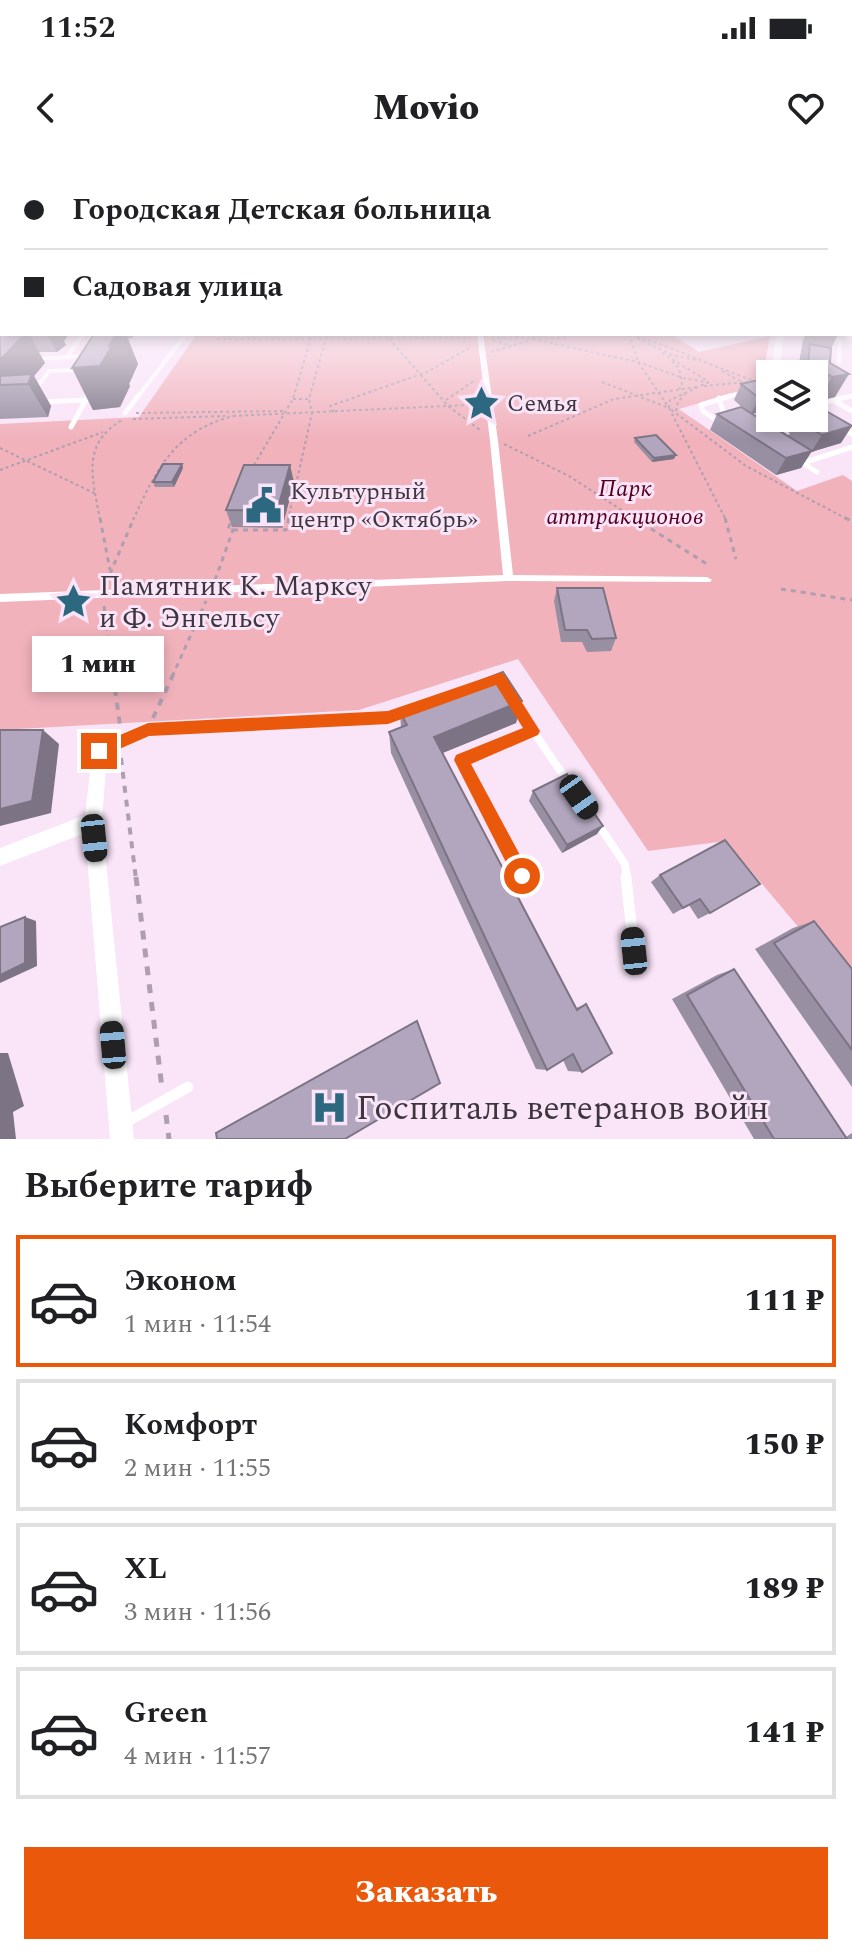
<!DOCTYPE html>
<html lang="ru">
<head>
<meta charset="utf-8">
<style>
	:root { --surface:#fff; --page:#f6f6f6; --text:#202124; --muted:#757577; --line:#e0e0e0; --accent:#ea580c }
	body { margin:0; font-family:Spectral,serif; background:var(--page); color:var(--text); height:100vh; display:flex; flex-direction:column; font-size:30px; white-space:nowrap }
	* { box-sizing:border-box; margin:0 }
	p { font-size:26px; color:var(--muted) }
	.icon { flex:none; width:44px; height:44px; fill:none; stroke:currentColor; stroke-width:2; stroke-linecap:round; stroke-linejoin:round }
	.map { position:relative; height:979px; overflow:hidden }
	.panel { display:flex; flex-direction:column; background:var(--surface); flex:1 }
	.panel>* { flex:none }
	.hud { position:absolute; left:0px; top:0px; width:852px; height:176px; box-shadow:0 4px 12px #0003; display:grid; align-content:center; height:176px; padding:0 24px; background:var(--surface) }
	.tools { position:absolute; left:756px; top:200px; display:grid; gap:16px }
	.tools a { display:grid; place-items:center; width:72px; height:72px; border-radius:0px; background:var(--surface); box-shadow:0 4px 12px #0003; font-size:40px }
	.end { position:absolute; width:36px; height:36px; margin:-18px; border:10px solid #ea580c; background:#fff; box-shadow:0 0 0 4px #fff }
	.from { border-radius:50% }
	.bubble { position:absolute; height:56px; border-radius:0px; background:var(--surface); box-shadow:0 4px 12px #0003; font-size:26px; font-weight:800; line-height:56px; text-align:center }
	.car { position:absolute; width:24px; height:48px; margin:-24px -12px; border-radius:10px; box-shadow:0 0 6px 2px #0007; background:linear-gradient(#222 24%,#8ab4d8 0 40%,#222 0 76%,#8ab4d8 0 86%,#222 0) }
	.hud b { display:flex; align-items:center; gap:28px; height:76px; font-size:30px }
	.hud b+b { border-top:2px solid var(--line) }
	.hud i { width:20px; height:20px; background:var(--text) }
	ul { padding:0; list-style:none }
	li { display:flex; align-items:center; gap:24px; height:132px; margin:0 16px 12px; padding:0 8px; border:4px solid var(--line); border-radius:0px }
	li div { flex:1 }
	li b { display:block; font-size:30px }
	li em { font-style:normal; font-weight:800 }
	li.current { border-color:var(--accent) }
	li>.icon { width:72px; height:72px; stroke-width:1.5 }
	h2 { padding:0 24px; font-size:36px; line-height:96px }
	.button { display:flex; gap:16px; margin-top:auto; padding:16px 24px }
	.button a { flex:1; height:92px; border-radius:0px; background:var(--accent); color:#fff; font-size:32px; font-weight:800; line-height:92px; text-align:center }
	.status { display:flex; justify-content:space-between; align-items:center; height:56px; padding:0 40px; background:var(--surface); direction:ltr }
	.status svg { height:22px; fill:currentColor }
	header { display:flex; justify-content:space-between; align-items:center; height:104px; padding:0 24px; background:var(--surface); font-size:36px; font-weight:800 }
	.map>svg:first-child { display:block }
	.green { fill:#f1b2bc }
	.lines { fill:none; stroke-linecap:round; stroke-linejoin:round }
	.path-far3 { stroke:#ae9eae; stroke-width:2; stroke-dasharray:3 3; stroke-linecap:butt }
	.path-far2 { stroke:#ae9eae; stroke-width:3; stroke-dasharray:5 5; stroke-linecap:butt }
	.path-far1 { stroke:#ae9eae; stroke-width:4; stroke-dasharray:7 7; stroke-linecap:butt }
	.path { stroke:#ae9eae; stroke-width:5; stroke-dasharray:9 9; stroke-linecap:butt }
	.service-far3 { stroke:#fff; stroke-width:4 }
	.service-far2 { stroke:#fff; stroke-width:5 }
	.service-far1 { stroke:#fff; stroke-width:8 }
	.service { stroke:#fff; stroke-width:11 }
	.pedestrian { fill:#fff; fill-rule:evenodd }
	.minor { fill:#fff; fill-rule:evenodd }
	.wall { fill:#988fa3; fill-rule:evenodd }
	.shaded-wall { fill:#7c7484 }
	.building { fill:#b1a6bd; stroke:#7c7484; stroke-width:2 }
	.route { fill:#ea580c }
	.labels { text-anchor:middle; stroke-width:6; stroke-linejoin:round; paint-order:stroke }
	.far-poi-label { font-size:24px; fill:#3e363e; stroke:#f9e4f8; text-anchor:start }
	.far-park-label { font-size:24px; font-style:italic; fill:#56001f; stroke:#f9e4f8 }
	.poi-label { font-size:28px; fill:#3e363e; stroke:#f9e4f8; text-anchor:start }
	.near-poi-label { font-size:34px; fill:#3e363e; stroke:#f9e4f8; text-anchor:start }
</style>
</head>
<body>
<div class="status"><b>11:52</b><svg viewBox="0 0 49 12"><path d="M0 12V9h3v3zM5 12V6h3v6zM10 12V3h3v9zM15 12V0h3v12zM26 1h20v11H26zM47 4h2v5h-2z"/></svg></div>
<header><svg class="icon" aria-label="back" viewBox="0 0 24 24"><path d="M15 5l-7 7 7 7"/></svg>Movio<svg class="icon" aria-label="heart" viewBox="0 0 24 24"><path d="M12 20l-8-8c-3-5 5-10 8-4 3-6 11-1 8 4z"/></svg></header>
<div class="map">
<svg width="852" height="979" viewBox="0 0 852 979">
	<rect width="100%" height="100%" fill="#f9e4f8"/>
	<path class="green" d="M197,174H671L699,192L770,176L761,225L679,249L797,331L843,315L852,321V831L726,681L648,691L518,499L359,550L0,570V264L139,257Z"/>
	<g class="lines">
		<g class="path-far3">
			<path d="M385,174L448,246L480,270"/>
			<path d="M510,174L521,177"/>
			<path d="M629,174L638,202L669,248"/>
			<path d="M631,174C673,187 711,206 752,220"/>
			<path d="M491,178H567"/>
			<path d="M637,178L672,195L697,200"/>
			<path d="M217,179L471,178"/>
			<path d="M532,179L638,202L683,218L707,222"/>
			<path d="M493,180L512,186"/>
			<path d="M491,192L534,179"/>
			<path d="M662,193L706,220"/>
			<path d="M672,201L679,208L682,225L679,229"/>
			<path d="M722,211L740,221"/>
			<path d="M602,222L669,248L726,360"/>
			<path d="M709,222L670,240L669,248L746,306L849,360"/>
			<path d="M704,226L756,221"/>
			<path d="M293,239H309"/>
			<path d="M446,240L475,220"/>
			<path d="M676,251L678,242L685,234"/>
			<path d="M334,252L330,246L427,212L471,187"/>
			<path d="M136,253L284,251"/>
			<path d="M233,256L467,245L479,253"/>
			<path d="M133,259L225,256"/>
			<path d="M528,276L614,239L697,227"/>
			<path d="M504,284L569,316L637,360"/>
			<path d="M0,288L96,334"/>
			<path d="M254,305L293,239L312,174"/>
			<path d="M0,310L103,272"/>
			<path d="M100,360C93,319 80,285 122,260"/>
			<path d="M133,360C157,308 174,272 233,256"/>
			<path d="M288,360L312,253L309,239L327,174"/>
		</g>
		<g class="path-far2">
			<path d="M100,358L110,410"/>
			<path d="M634,358L710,406"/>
			<path d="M725,358L736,399"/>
			<path d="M845,358L852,361"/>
			<path d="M233,370H286L289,358"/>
			<path d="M215,420L233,370H228L231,360"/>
			<path d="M106,423L134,358"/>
			<path d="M781,429L852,440"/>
			<path d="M104,446L113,517"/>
			<path d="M172,517L206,441"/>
		</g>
		<g class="path-far1">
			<path d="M113,515L120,565"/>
			<path d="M153,558L173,515"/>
			<path d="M121,598L136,719"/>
		</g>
		<g class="path">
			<path d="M136,717L162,928"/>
			<path d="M166,955L169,979"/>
		</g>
		<g class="service-far3">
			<path d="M837,174L852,177"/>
			<path d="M828,178L840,180L839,202"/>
			<path d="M67,197L83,174"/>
			<path d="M36,199L86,196"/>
			<path d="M35,230L49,211L81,210"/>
			<path d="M87,238L91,231"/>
			<path d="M137,238L186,174"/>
			<path d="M722,238L744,232"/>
			<path d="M844,238L852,236"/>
		</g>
		<g class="service-far2">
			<path d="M719,238L723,251L731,256"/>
			<path d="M833,240L852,236"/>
			<path d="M39,242L86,240"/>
			<path d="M814,245L833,240L852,251"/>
			<path d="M125,253L138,236"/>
			<path d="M722,264L703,251L701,245L730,236"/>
			<path d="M71,267L88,236"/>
			<path d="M795,298L817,312"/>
			<path d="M803,303L852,287"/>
		</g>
		<g class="service-far1">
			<path d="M514,542L533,571L462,600L522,716"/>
			<path d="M148,569L388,557L409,550"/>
			<path d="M533,571L568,622"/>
			<path d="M596,661L625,704L627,719"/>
		</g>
		<g class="service">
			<path d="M626,717L634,791"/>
			<path d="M126,962L188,927"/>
		</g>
		<path class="pedestrian" d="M477,174H483L498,281L513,415L707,417L712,420L710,422L508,421L0,442V434L503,415L490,281Z"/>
		<g class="minor">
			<path d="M776,174H784L779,214H771Z"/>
			<path d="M814,249L852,270V277L814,256Z"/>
			<path d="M148,562L154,564L156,569L154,574L107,595L102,661L134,979H110L85,673L0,706V688L85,655L93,586Z"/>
		</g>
	</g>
	<g class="wall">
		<path d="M850,142H852V173L850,172Z"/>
		<path d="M2,174H69L64,181L66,185L57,192H38L45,203L34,216L51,246L48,257L0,259V176Z"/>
		<path d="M94,174H135L132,178L128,179L138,204L129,224L130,226L120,247L93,250L72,208Z"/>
		<path d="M250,174H270L269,176H251Z"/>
		<path d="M806,174H838L831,189L830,203L835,237L818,241L814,238V214H797L803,180Z"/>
		<path d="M770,220V258H814L841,283L811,292L801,308L776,315L710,270L717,254L743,248L734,240L741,224ZM756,253L764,258L762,260L752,254ZM778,270L788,272L790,273L788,276Z"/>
		<path d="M635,278L674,299L652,302L634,282Z"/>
		<path d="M182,304L183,308L174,327H155L153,322Z"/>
		<path d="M294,322L282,368L232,367L226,350Z"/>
		<path d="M557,428L616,478L611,491L587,492L582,482H561L554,441Z"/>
		<path d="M522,541L516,563L442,593L576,848L586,844L582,912L568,911L563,900L547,910L536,909L391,593L389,572L401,568L400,552Z"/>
		<path d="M533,631L597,674L562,693L529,641Z"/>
		<path d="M725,680L710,753L698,759L689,745L673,754L651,722L660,715Z"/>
		<path d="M814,761L852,809V927L755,789L793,768Z"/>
		<path d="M734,809L846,977L852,973V979H754L672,839L717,815Z"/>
	</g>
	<g class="shaded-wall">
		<path d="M25,174H29L45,203L34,216L51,246L48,257L28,224L0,225V200Z"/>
		<path d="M47,174H69L64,181L66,185L57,192Z"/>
		<path d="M114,174H126L138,204L129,224L130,226L120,247L93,250L72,208L109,186Z"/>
		<path d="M849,214L835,237L818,241L832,217Z"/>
		<path d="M764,237L756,253L751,254L759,238Z"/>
		<path d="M852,266L841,283L811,292L822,275Z"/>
		<path d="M812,291L801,308L776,315L786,298Z"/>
		<path d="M676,295L674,299L652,302L654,298Z"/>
		<path d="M182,304L183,308L174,327L172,322Z"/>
		<path d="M290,305L294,322L282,368L277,351Z"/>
		<path d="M522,541L516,563L433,597L434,577Z"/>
		<path d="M43,570L59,584L51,653L0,666V649Z"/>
		<path d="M603,666L597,674L562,693L567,685Z"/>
		<path d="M25,757L36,761L37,806L0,823V815Z"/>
		<path d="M0,893H8L24,946L13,952L16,979H0Z"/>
	</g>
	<g class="building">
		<path d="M2,174H25L0,200V176Z"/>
		<path d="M94,174H116L109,186H112L100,206L72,208Z"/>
		<path d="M810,184L831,188L830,203L849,214L832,217L808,204Z"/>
		<path d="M32,214L28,224L0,225V216Z"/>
		<path d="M767,218L770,220V240L764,237L759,238L741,224Z"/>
		<path d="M814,244L852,266L822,275L797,260L803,258H814Z"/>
		<path d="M741,247L812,291L786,298L717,254Z"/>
		<path d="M656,275L676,295L654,298L635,278Z"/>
		<path d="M163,304H182L172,322H153Z"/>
		<path d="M244,305H290L277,351L226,350Z"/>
		<path d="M557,428H603L616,478L592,479L587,470H565Z"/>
		<path d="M503,512L522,541L434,577L577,850L586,844L612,893L582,912L573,894L547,910L389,572L407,565L400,552Z"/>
		<path d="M0,570H43L32,641L0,649Z"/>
		<path d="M567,614L603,666L567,685L533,631Z"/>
		<path d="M725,680L760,724L710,753L700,739L683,748L660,715Z"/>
		<path d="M25,757V803L0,815V767Z"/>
		<path d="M814,761L852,809V890L774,783Z"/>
		<path d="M734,809L847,979H774L687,835Z"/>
		<path d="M417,861L440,923L345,979H217L216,973Z"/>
	</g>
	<linearGradient id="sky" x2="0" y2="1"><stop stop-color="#9bbaee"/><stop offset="0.51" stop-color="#fcf3fc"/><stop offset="1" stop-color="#fcf3fc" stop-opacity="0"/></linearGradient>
	<rect width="852" height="279" fill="url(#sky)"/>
	<path class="route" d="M499,513L504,514L540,571L538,575L471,604L528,710L530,716L528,722L522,725L516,722L454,600L456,595L523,568L496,525L388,564L149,576L99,598L91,591L94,586L148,563L388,551Z"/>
	<defs>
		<symbol id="sight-bare" viewBox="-9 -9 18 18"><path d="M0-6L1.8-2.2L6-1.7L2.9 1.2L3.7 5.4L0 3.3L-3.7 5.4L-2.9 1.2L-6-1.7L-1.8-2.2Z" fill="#2c6880" stroke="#f9e4f8" stroke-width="2.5" paint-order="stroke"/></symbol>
		<symbol id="civic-bare" viewBox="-9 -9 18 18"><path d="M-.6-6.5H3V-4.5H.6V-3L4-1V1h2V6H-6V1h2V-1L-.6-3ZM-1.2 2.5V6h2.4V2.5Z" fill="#2c6880" stroke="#f9e4f8" stroke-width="2.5" paint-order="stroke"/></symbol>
		<symbol id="hospital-bare" viewBox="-9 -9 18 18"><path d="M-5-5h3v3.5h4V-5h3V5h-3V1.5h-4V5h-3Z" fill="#2c6880" stroke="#f9e4f8" stroke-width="2.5" paint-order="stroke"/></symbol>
	</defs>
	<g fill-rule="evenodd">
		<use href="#sight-bare" x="456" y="218" width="51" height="51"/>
		<use href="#civic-bare" x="238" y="320" width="51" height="51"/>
		<use href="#sight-bare" x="48" y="416" width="51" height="51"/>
		<use href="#hospital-bare" x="304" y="922" width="51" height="51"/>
	</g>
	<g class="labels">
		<g class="far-poi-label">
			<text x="507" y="251">Семья</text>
			<text x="290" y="339">Культурный<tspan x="290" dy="28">центр «Октябрь»</tspan></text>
		</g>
		<g class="far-park-label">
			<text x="625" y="336">Парк<tspan x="625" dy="28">аттракционов</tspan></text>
		</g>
		<g class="poi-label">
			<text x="99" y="435">Памятник К. Марксу<tspan x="99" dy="32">и Ф. Энгельсу</tspan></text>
		</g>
		<g class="near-poi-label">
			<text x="356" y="959">Госпиталь ветеранов войн</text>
		</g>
	</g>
</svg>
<div class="tools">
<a><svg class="icon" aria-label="layers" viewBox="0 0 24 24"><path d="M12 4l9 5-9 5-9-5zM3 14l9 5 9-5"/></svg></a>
</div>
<i class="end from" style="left:522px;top:716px"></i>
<i class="end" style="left:99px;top:591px"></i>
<div class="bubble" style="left:32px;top:476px;width:132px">1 мин</div>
<i class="car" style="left:579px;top:637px;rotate:145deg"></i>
<i class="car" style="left:94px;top:678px;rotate:174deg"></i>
<i class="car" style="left:634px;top:791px;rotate:354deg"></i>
<i class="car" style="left:113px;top:885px;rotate:355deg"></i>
<div class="hud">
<b><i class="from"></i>Городская Детская больница</b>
<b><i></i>Садовая улица</b>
</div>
</div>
<section class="panel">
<h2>Выберите тариф</h2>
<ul>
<li class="current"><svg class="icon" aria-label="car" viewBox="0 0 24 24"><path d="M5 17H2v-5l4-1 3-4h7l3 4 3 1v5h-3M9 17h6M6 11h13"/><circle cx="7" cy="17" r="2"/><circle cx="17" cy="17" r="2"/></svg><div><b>Эконом</b><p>1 мин · 11:54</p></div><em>111 ₽</em></li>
<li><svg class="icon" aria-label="car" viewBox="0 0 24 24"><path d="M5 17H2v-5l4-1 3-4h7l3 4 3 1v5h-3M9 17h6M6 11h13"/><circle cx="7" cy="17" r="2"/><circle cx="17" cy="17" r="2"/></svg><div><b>Комфорт</b><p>2 мин · 11:55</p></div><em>150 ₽</em></li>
<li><svg class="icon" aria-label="car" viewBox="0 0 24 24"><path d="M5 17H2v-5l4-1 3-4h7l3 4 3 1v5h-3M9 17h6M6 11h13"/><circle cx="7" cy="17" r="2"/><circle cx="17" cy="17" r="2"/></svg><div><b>XL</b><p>3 мин · 11:56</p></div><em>189 ₽</em></li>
<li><svg class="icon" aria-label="car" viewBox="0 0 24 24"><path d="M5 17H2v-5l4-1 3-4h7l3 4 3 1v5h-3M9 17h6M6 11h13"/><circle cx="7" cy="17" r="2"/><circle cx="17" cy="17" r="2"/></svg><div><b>Green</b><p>4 мин · 11:57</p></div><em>141 ₽</em></li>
</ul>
<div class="button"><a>Заказать</a></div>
</section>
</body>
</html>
